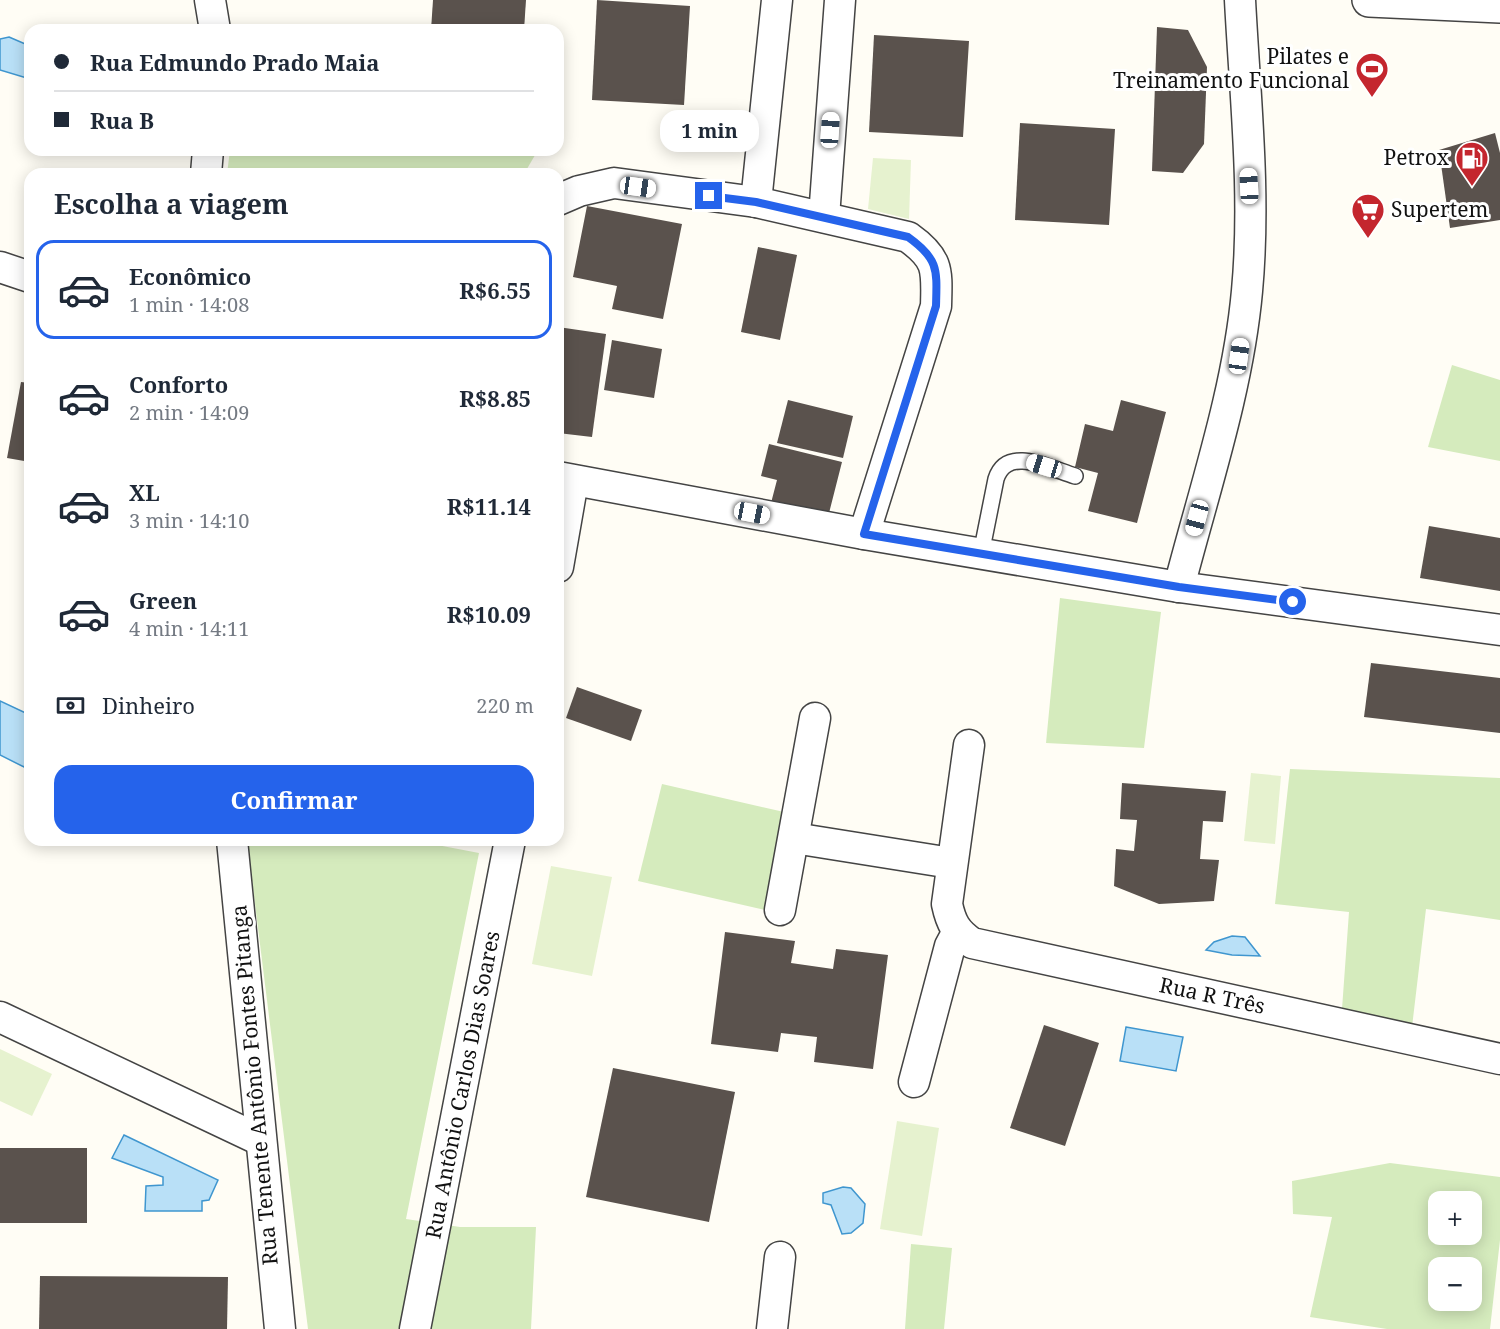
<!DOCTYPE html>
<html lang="pt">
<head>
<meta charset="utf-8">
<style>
	:root { --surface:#fff; --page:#f6f6f7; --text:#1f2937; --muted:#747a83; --line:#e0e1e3; --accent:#2563eb }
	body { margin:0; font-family:"Noto Serif",serif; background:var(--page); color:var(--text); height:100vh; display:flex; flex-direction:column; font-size:22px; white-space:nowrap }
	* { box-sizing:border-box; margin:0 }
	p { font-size:20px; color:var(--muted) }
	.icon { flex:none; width:33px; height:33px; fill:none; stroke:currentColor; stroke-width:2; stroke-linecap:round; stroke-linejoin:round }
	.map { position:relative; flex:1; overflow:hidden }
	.side { position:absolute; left:24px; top:168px; width:540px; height:678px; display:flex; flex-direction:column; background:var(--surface); border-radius:18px; box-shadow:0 3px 15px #0003 }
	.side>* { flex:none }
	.hud { position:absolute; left:24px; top:24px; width:540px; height:132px; border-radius:18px; box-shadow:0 3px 15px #0003; display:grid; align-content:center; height:132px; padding:0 30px; background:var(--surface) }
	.fabs { position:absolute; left:1428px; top:1191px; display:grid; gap:12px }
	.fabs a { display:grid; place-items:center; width:54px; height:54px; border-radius:12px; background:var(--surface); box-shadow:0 3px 15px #0003; font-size:30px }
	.end { position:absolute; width:27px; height:27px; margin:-14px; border:8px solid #2563eb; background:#fff; box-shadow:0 0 0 3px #fff }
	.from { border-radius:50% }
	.bubble { position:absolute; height:42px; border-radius:18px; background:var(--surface); box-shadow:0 3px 15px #0003; font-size:20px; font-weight:700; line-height:42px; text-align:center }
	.car { position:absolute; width:18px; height:36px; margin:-18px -9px; border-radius:8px; box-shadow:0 0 4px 2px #0007; background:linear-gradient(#fff 24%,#345 0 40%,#fff 0 76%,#345 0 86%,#fff 0) }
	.hud b { display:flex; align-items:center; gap:21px; height:57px; font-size:22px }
	.hud b+b { border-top:2px solid var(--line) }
	.hud i { width:15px; height:15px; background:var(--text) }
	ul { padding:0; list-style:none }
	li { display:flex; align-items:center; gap:18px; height:99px; margin:0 12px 9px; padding:0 18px; border:3px solid transparent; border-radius:18px }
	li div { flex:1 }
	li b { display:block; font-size:22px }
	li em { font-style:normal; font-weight:700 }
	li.selected { border-color:var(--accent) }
	li>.icon { width:54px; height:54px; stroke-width:1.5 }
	h2 { padding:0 30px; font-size:27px; line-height:72px }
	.pay { display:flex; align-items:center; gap:15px; height:66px; padding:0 30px; font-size:22px }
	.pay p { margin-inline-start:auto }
	.cta { display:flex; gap:12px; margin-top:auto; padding:12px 30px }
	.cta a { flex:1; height:69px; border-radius:18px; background:var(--accent); color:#fff; font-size:24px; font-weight:700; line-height:69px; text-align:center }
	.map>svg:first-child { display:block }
	.green { fill:#d5ebbd; fill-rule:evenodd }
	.pitch { fill:#e6f2cf }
	.water { fill:#b9e0f7; stroke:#3f96cf; stroke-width:1.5 }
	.building { fill:#5a524d }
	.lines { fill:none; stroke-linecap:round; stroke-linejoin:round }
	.service-casing { stroke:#444; stroke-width:18 }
	.minor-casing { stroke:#444; stroke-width:33 }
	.tertiary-casing { stroke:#444; stroke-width:36 }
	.service { stroke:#fff; stroke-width:15 }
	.minor { stroke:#fff; stroke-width:30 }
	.tertiary { stroke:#fff; stroke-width:33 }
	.route { stroke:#2563eb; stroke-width:8 }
	.labels { text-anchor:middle; stroke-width:6; stroke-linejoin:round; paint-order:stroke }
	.poi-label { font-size:21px; fill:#111; stroke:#fff; text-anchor:end }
	.street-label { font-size:21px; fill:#111; stroke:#fff }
</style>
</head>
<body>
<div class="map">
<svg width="1500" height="1329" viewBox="0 0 1500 1329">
	<rect width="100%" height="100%" fill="#fffdf5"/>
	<g class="green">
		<path d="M230,150H538L524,174H227Z"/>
		<path d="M1452,365L1500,380V461L1428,447Z"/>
		<path d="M1060,598L1161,612L1144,748L1046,743Z"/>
		<path d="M1290,769L1500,778V920L1426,909L1412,1027L1342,1009L1349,912L1275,904Z"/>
		<path d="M662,784L784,812L765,910L638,881Z"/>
		<path d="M247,840H411L479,853L406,1219L460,1227H536L531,1329H308Z"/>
		<path d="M1390,1163L1500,1177V1240L1490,1329H1387L1310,1317L1332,1217L1293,1214L1292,1181ZM1438,1202H1472V1234H1438ZM1438,1268H1472V1300H1438Z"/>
		<path d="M911,1244L952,1248L944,1329H905Z"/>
	</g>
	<g class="pitch">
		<path d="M873,158L911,160L909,219L868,209Z"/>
		<path d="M1251,773L1281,776L1275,844L1244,841Z"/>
		<path d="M551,866L612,877L592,976L532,964Z"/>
		<path d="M0,1049L52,1074L32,1116L0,1101Z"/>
		<path d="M897,1121L939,1128L922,1236L880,1229Z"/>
	</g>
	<g class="water">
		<path d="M9,37L30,46V79L0,70V39Z"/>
		<path d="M0,701L30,715V755L24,767L0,755Z"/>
		<path d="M1232,936L1245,937L1260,956L1232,955L1206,950L1214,942Z"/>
		<path d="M1126,1027L1183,1037L1176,1071L1120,1061Z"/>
		<path d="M124,1135L218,1180L209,1200L202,1201V1211H145L146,1186L163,1185V1177L112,1158Z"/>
		<path d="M843,1187L851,1188L865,1204L863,1223L851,1233L842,1234L831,1205L823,1203V1193Z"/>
	</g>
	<g class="building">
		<path d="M433,0H526L524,30H431Z"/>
		<path d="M597,0L690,6L684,105L592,100Z"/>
		<path d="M1157,27L1188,30L1207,67L1204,144L1183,173L1152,171Z"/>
		<path d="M874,35L969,41L963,137L869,132Z"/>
		<path d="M1020,123L1115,129L1109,225L1015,220Z"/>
		<path d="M1495,133L1500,153V220L1450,228L1439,150Z"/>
		<path d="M587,206L682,224L663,319L612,309L617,286L573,277Z"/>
		<path d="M758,247L797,255L780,340L741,332Z"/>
		<path d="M558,327L606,334L592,437L558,433Z"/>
		<path d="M612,340L662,349L654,398L604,390Z"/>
		<path d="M21,382L30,383V462L7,458Z"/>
		<path d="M788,400L853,416L843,458L777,443Z"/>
		<path d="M1121,400L1166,412L1137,523L1088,511L1098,473L1075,467L1085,424L1113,431Z"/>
		<path d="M769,444L842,462L828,517L771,503L777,480L761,476Z"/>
		<path d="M1429,526L1500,538V591L1420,578Z"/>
		<path d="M1371,663L1500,678V733L1364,717Z"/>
		<path d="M577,687L642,710L631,741L566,718Z"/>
		<path d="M1122,783L1226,791L1223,822L1203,821L1200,859L1219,860L1214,901L1159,904L1114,886L1116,849L1134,851L1137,820L1120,819Z"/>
		<path d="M725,932L795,941L791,963L833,969L836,949L888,955L873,1069L814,1062L817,1037L781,1033L778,1052L711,1044Z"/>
		<path d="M1044,1025L1099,1043L1065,1146L1010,1128Z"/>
		<path d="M613,1068L735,1092L709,1222L586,1197Z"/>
		<rect x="0" y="1148" width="87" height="75"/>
		<path d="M40,1276L228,1277L227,1329H39Z"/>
	</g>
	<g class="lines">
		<defs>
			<path id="service" d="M981,554L996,479C1007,445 1049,468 1075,476"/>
			<g id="minor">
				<path d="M210,0L215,30"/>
				<path d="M206,174L208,150"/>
				<path d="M558,200L579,191L614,183L756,202L908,237C939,259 937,270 936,306L864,534"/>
				<path d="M756,202L777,0"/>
				<path d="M824,217L840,0"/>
				<path d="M0,267L30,277"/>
				<path d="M558,477L864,534L1179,587L1500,630"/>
				<path d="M558,567L573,481"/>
				<path d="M1179,587C1204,490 1238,391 1247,291C1256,195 1245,96 1240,0"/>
				<path d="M969,745L947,904C951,923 956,932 972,943L1500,1059"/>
				<path d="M794,838L951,863"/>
				<path d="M232,840L280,1329"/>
				<path d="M780,910L815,718"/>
				<path d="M0,1017L260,1140"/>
				<path d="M914,1082L950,946L957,933"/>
				<path d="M415,1329L510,840"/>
				<path d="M772,1329L780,1257"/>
			</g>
			<path id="tertiary" d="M1369,0L1500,6"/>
		</defs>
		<use href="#service" class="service-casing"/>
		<use href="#minor" class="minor-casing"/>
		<use href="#tertiary" class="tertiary-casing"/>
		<use href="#service" class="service"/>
		<use href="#minor" class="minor"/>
		<use href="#tertiary" class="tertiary"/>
	</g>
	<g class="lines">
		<path class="route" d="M709,196L756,202L908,237C939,259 937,270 936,306L864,534L1179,587L1293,602"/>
	</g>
	<defs>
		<symbol id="stadium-pin" viewBox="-11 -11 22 30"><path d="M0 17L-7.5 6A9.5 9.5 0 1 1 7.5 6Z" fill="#c4262e" stroke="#fff"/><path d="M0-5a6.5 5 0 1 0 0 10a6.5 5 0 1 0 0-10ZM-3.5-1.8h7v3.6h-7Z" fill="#fff"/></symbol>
		<symbol id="fuel-pin" viewBox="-11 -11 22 30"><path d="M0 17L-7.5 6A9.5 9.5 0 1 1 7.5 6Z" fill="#c4262e" stroke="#fff"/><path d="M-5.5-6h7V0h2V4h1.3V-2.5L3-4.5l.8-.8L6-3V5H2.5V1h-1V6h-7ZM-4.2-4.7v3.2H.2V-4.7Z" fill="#fff"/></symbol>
		<symbol id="supermarket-pin" viewBox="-11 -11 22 30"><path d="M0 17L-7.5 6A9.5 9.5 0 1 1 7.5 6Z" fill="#c4262e" stroke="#fff"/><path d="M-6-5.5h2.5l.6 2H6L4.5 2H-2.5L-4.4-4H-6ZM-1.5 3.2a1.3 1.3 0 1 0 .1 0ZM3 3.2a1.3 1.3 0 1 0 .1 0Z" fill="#fff"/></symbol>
	</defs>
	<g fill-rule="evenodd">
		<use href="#stadium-pin" x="1353" y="50" width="38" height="52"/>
		<use href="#fuel-pin" x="1453" y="139" width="38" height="52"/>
		<use href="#supermarket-pin" x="1349" y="191" width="38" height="52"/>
	</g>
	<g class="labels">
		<g class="poi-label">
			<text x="1349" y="64">Pilates e<tspan x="1349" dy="24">Treinamento Funcional</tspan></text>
			<text x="1449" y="165">Petrox</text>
			<text x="1391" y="217" text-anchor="start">Supertem</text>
		</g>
		<g class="street-label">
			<text transform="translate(1212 996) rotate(12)" y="7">Rua R Três</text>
			<text transform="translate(255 1085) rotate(-95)" y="7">Rua Tenente Antônio Fontes Pitanga</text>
			<text transform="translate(463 1085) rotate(-79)" y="7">Rua Antônio Carlos Dias Soares</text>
		</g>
	</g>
</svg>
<div class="fabs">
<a>+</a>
<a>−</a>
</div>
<i class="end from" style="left:1293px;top:602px"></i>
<i class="end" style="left:709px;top:196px"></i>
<div class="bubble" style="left:660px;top:110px;width:99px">1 min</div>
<i class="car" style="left:830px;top:130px;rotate:4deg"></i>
<i class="car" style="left:1249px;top:186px;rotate:357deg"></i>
<i class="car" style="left:638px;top:187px;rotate:98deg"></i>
<i class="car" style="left:1239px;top:356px;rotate:8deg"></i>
<i class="car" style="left:1044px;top:466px;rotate:287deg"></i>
<i class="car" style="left:752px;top:513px;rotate:101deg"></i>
<i class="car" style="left:1197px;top:518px;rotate:195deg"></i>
<div class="hud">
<b><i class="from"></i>Rua Edmundo Prado Maia</b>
<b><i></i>Rua B</b>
</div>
<section class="side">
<h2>Escolha a viagem</h2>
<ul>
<li class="selected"><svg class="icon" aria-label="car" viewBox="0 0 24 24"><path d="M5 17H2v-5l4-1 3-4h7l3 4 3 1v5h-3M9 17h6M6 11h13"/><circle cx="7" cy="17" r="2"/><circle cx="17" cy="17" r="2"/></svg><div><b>Econômico</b><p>1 min · 14:08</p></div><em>R$6.55</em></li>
<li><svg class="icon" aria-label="car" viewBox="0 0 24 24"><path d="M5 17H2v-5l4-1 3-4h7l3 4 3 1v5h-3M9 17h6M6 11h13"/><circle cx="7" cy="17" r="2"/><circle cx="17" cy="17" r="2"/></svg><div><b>Conforto</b><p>2 min · 14:09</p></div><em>R$8.85</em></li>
<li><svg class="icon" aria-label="car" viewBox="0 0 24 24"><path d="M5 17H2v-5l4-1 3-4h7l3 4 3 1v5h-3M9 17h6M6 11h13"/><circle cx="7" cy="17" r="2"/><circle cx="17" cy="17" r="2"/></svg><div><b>XL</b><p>3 min · 14:10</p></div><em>R$11.14</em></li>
<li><svg class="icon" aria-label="car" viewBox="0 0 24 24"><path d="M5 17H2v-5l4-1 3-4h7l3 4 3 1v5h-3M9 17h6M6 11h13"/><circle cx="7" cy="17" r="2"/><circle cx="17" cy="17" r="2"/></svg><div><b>Green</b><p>4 min · 14:11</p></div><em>R$10.09</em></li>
</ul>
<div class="pay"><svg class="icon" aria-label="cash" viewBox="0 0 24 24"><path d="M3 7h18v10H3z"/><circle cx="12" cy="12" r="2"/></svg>Dinheiro<p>220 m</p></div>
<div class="cta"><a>Confirmar</a></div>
</section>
</div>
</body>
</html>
